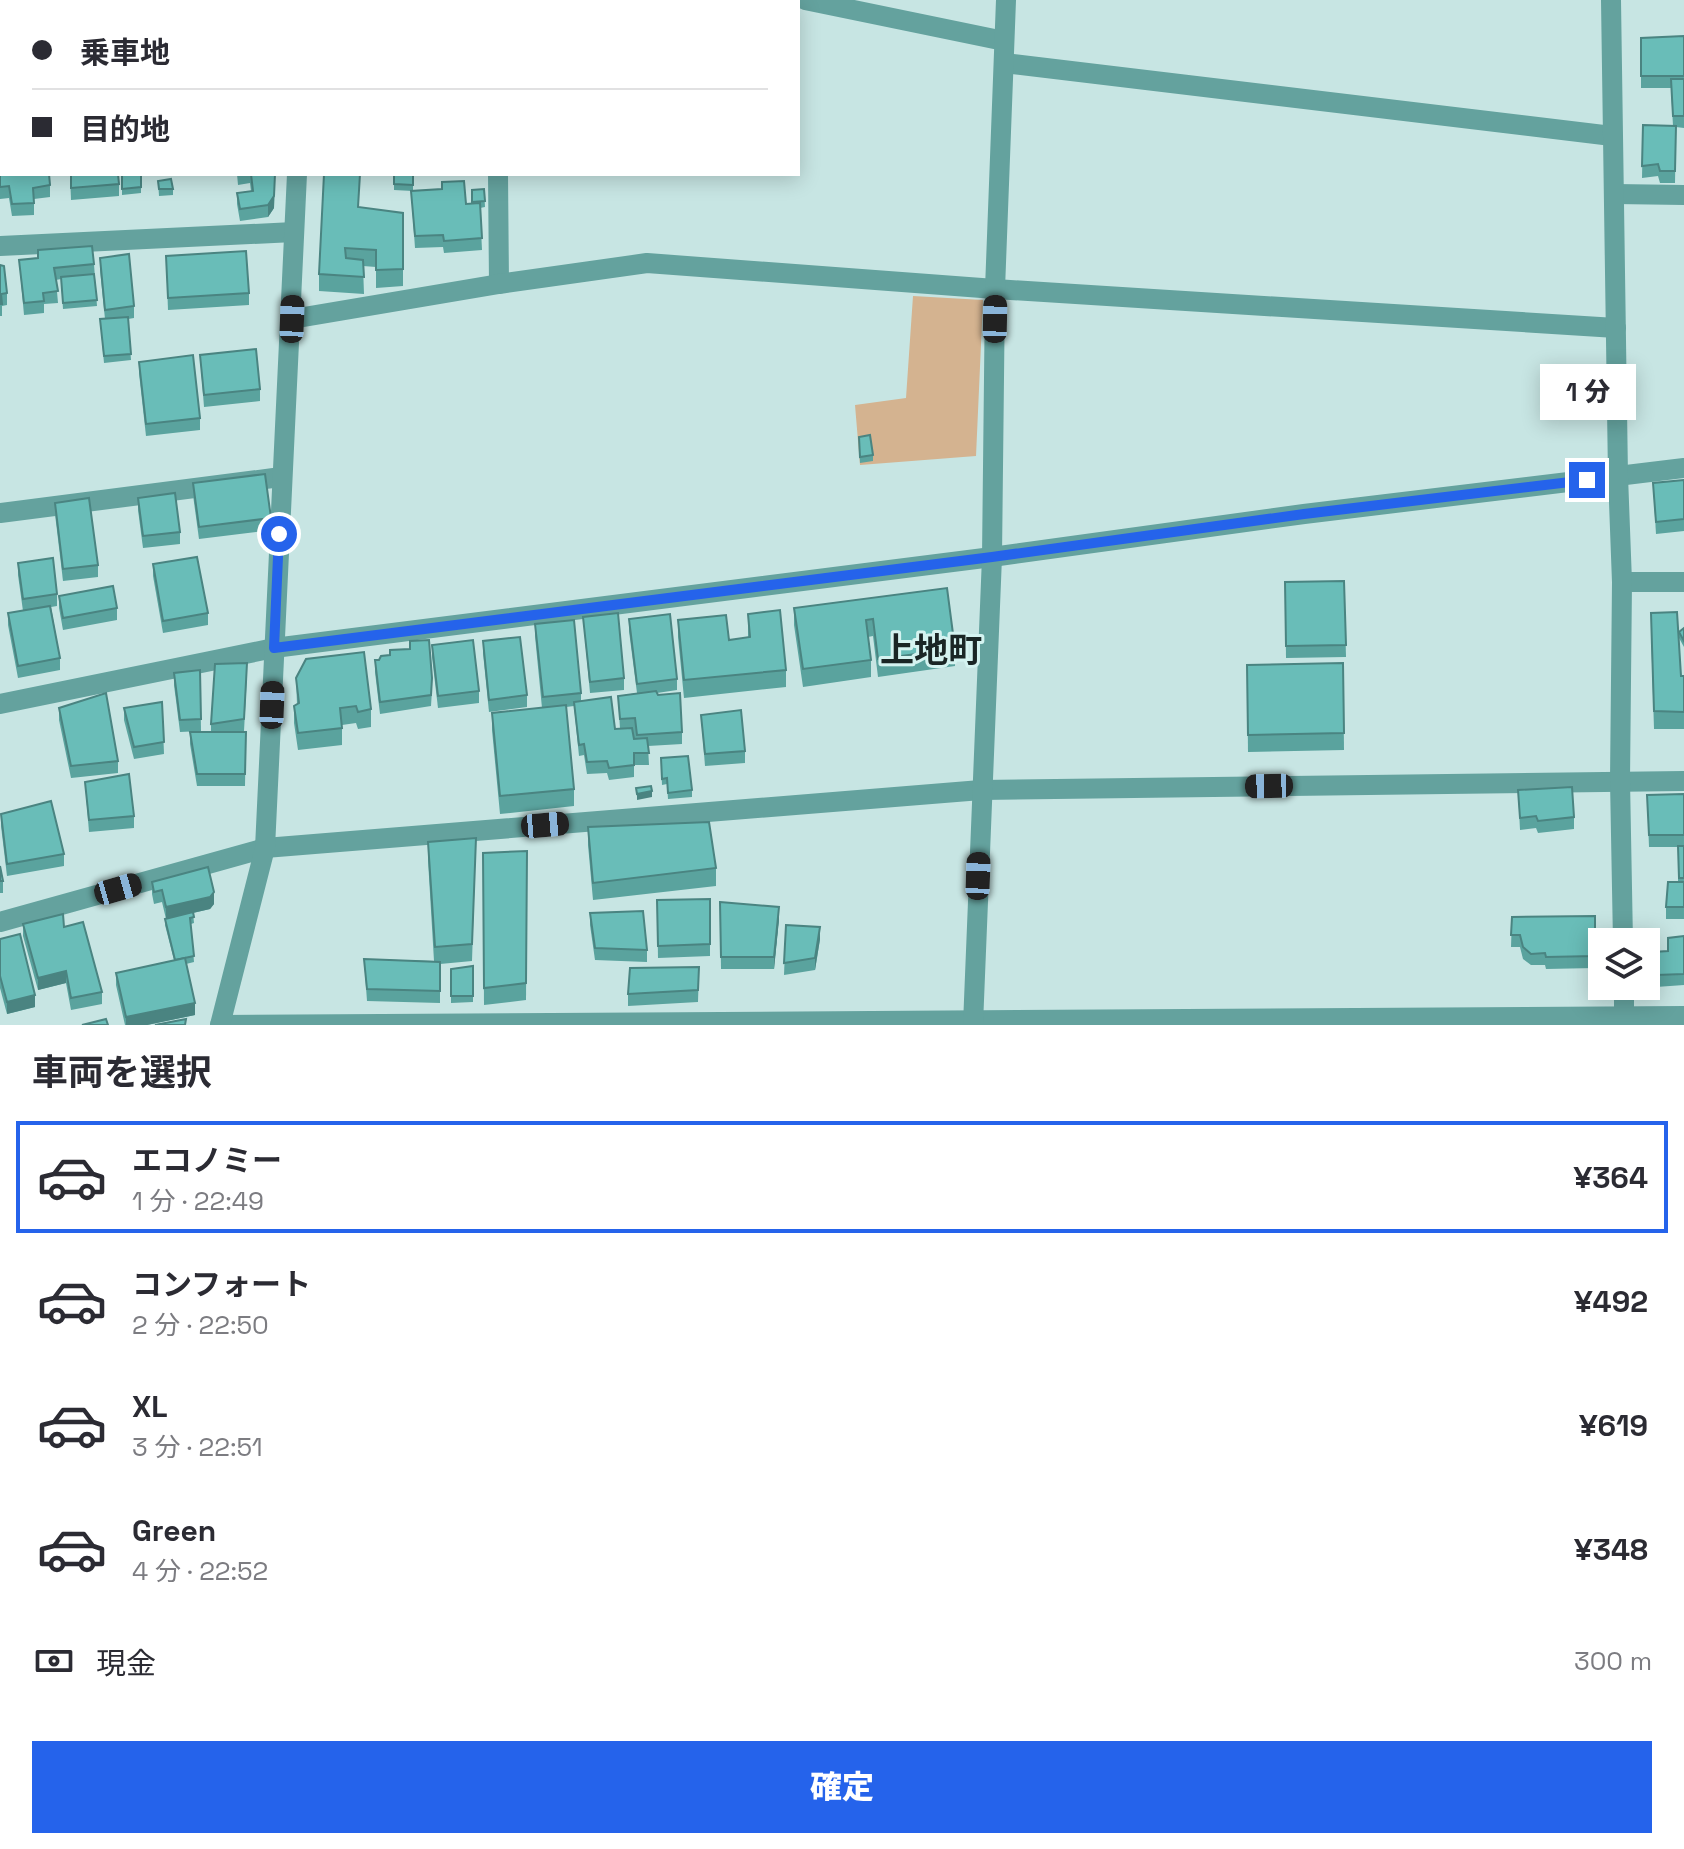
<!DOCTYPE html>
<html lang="ja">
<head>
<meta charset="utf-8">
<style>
	:root { --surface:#fff; --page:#f2f2f3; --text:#2b2b33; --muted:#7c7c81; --line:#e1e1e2; --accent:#2563eb }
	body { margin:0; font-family:"Space Grotesk","Noto Sans JP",sans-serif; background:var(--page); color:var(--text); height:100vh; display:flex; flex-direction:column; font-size:30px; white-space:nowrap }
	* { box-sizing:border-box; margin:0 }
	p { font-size:26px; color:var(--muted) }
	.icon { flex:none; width:44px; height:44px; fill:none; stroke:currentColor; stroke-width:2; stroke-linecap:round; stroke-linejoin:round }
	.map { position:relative; height:1025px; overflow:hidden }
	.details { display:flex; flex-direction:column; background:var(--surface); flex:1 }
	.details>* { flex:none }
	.hud { position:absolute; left:0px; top:0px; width:800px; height:176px; box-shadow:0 4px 20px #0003; display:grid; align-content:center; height:176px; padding:0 32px; background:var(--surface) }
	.buttons { position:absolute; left:1588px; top:928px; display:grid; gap:16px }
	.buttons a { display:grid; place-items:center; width:72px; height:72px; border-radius:0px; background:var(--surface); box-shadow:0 4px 20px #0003; font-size:40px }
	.end { position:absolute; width:36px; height:36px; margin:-18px; border:10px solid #2563eb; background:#fff; box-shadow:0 0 0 4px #fff }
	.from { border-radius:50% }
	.bubble { position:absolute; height:56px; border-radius:0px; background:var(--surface); box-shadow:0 4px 20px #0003; font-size:26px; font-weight:800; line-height:56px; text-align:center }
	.car { position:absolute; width:24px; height:48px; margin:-24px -12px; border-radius:10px; box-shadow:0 0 6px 2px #0007; background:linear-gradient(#222 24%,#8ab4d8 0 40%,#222 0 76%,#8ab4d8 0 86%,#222 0) }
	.hud b { display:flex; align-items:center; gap:28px; height:76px; font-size:30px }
	.hud b+b { border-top:2px solid var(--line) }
	.hud i { width:20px; height:20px; background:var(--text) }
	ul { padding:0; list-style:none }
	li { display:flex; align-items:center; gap:24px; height:112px; margin:0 16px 12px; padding:0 16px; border:4px solid transparent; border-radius:0px }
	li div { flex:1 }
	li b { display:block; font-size:30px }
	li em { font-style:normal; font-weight:800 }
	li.current { border-color:var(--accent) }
	li>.icon { width:72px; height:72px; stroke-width:1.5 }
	h2 { padding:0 32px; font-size:36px; line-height:96px }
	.pay { display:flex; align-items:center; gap:20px; height:88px; padding:0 32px; font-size:30px }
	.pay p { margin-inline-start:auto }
	.action { display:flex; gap:16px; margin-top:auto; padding:16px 32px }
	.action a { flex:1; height:92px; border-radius:0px; background:var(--accent); color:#fff; font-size:32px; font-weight:800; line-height:92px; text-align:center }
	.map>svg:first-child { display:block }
	.green { fill:#d4b390 }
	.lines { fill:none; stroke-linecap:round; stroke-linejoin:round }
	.minor { stroke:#64a29e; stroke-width:20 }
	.tertiary { stroke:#64a29e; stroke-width:20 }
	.wall { fill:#5aa39e }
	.shaded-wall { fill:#4a8481 }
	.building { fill:#69bdb8; stroke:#4a8481; stroke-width:2 }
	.route { stroke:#2563eb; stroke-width:10 }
	.labels { text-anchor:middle; stroke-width:6; stroke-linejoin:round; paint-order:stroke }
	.quarter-label { font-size:34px; font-weight:bold; fill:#1a2625; stroke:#d4f3f0 }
</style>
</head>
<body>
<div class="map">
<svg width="1684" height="1025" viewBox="0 0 1684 1025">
	<rect width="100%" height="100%" fill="#c7e5e3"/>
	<path class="green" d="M913,296L983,300L976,456L860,465L855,405L906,398Z"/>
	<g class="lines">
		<g class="minor">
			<path d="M498,0V2"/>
			<path d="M805,0L1004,41"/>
			<path d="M1004,63L1612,136"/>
			<path d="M498,174L499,284"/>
			<path d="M1615,194L1684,195"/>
			<path d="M0,246L294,232"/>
			<path d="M292,319L499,284L647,263L995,289L1616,328"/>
			<path d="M0,513L281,477"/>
			<path d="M1622,582H1684"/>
			<path d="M0,704L274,648L992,557L1304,514L1684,468"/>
			<path d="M0,922L265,848L981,790L1684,781"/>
			<path d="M220,1025L1684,1016"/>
			<path d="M973,1025L992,557L995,289L1006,0"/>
		</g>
		<g class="tertiary">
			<path d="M280,0L281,2"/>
			<path d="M1611,0L1618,476L1622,582L1620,780L1623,942"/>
			<path d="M1624,986V1025"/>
			<path d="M220,1025L265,848L297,174"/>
		</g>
	</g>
	<g class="wall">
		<path d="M1684,36V128L1676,127L1675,183H1660L1658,176L1642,178L1643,125L1673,126L1671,88H1641V38Z"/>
		<path d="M0,81H2V174L50,185V197L34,199V215L12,216L9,198L0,199Z"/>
		<path d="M70,174L119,184V196L71,200Z"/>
		<path d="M122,174H141V193L122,195Z"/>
		<path d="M237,174H275L274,208L268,217L240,221L237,204V193L251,191L250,183L238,185Z"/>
		<path d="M394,174H421V176H413V191L394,190Z"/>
		<path d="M158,181L173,189V195L159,196Z"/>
		<path d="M484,189L485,207L480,208L482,250L444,253L443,247L415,248L411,191L466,204H472V190Z"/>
		<path d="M359,207L403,213V286L376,288V267L363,266L364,294L319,291V274Z"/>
		<path d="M166,256L249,293V305L168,310Z"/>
		<path d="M100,258L134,306V318L128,319L131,360L104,363L100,319H105L100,270Z"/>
		<path d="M19,260L94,264L97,306L63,309L61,279L56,280L58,303L44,304V313L24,315Z"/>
		<path d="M0,265L7,293V305L2,306V316H0Z"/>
		<path d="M200,355L260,389V401L204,407Z"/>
		<path d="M139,362L200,418V430L146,436L139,373Z"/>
		<path d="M859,437L873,455V461L860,463Z"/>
		<path d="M1684,480V531L1656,534L1653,483Z"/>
		<path d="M193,483L271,518V530L199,539L193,495Z"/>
		<path d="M138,498L180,532V544L143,548L138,510Z"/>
		<path d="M55,503L98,565V577L63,581L55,514Z"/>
		<path d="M18,563L57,594V606L51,607L60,658V670L18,678L8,625V613L23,611L18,575Z"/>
		<path d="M153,564L208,613V625L163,633L153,576Z"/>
		<path d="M1344,581L1346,657L1286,658L1285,582Z"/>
		<path d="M947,588L955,649V666L878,677L873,636L868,637L871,660V677L803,687L794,625V608Z"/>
		<path d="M59,596L117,608V620L63,630L59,608Z"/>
		<path d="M748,614L786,670V687L684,698L678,637V620L729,640L748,638Z"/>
		<path d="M583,617L624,678V690L590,693Z"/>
		<path d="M629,619L677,679V690L657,693L682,732V744L648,746L649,765H634V777L609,780L607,773L587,774L584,755L579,756L574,706L566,707L574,789V806L500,814L492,730V713L542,708L535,636V624L581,693V701L615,729H620L618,696L637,693L629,631Z"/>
		<path d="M1684,628V647L1679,638V632Z"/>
		<path d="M1651,631L1681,676H1684V729H1654Z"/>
		<path d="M410,641L432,690L431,706L380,714L375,672V660H379L390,655L410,649Z"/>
		<path d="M483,641L527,695V707L489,712L483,653Z"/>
		<path d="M432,645L479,691V703L438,708L432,657Z"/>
		<path d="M1343,663L1344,750L1248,752L1247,665Z"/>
		<path d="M200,670L201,731L180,732L174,685V673Z"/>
		<path d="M247,675L244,731L246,732L245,786H197L190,744V732H211V724Z"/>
		<path d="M296,678L371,709V727L358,729L356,723L342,725V745L298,750L294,723V706L297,704Z"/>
		<path d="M162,702L164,754L134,759L124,720V708Z"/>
		<path d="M59,708L118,761V773L71,778L59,720Z"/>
		<path d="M701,715L745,751V763L705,766Z"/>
		<path d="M661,758L692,790V797L668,799L667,784L662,785Z"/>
		<path d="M85,782L134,816V828L89,832Z"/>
		<path d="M1518,790L1574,817V829L1538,833L1536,828L1520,830Z"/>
		<path d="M1684,794V919H1666V907L1678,882V847H1649L1647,795Z"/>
		<path d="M1,814L64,854V866L7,876L1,826Z"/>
		<path d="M588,827L716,868V886L593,900L588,845Z"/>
		<path d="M476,838L472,961L440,964V1003L367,1001L364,959L434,961L428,860V842Z"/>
		<path d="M527,851L526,1000L484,1005L483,853Z"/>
		<path d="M0,866L3,881V893H0Z"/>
		<path d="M152,882L214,904L210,909L193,913L194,923L191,924L194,962L186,964L195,1015L147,1025H125L116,985V973L174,960L165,925L166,919L162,902L154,904L152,894Z"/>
		<path d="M710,899V956L658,958L657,900Z"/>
		<path d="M720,902L779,919L774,969H721Z"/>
		<path d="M590,913L647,950V962L595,960L590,925Z"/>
		<path d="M1595,916V968L1546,969L1545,965H1531L1523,959L1520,947H1511L1512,917Z"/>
		<path d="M23,924L64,927L102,992V1004L71,1010L66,983L38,990L23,936Z"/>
		<path d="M786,925L820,939L815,970L784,975Z"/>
		<path d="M1684,936V985L1656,987L1653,952L1668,951Z"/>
		<path d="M0,939L35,1007L7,1014L0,988Z"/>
		<path d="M473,966V1002L451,1003V969Z"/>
		<path d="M699,967L698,1002L628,1006V994Z"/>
	</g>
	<g class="shaded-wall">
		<path d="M275,174L274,208L268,217V205Z"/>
		<path d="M652,791V797L637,800V794Z"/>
		<path d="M214,892V904L210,909L166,919V907Z"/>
		<path d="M779,907V919L774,969V957Z"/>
		<path d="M820,927V939L815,970V958Z"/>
		<path d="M66,971V983L38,990V978Z"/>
		<path d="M35,995V1007L7,1014V1002Z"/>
		<path d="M195,1003V1015L147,1025H126V1017Z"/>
	</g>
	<g class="building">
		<path d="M5,0H27V2L35,1L36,0H53V2H4Z"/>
		<rect x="67" y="0" width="52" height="2"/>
		<rect x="309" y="0" width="68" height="2"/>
		<path d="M386,0H469L470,2H386Z"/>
		<path d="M1684,36V76H1641V38Z"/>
		<path d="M1671,79H1684V116H1673Z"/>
		<rect x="0" y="81" width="2" height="20"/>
		<rect x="0" y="108" width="2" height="30"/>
		<path d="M1643,125L1676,126L1675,171H1660L1658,164L1642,166Z"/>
		<path d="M0,144H2V174H49L50,185L33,188L34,203L12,204L9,186L0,187Z"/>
		<path d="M71,174H118L119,184L71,188Z"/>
		<path d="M122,174H141V187L122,189Z"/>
		<path d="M251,174H275L274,196L268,205L240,209L237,193L253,191Z"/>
		<path d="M324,174H360L358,207L403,213V269L376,270V250L345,248L346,258L363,260L364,277L319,274Z"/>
		<path d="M394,174H413V185L394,184Z"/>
		<path d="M171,179L173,189H159L158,181Z"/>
		<path d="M464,181L466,204L480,203L482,238L444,241L443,235L415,236L411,191L442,189V182Z"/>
		<path d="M484,189L485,201L472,202V190Z"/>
		<path d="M92,246L94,264L54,268L58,291L43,293L44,301L24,303L19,260L38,258V250Z"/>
		<path d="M246,251L249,293L168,298L166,256Z"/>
		<path d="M129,254L134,306L105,310L100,258Z"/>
		<path d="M0,265L4,266L7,293L1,294L2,304H0Z"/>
		<path d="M94,274L97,300L63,303L61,277Z"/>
		<path d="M128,317L131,354L104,356L100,319Z"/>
		<path d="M256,349L260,389L204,395L200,355Z"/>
		<path d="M193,355L200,418L146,424L139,362Z"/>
		<path d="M870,435L873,455L860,457L859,437Z"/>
		<path d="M265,474L271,518L199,527L193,483Z"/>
		<path d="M1684,480V519L1656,522L1653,483Z"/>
		<path d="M175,493L180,532L143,536L138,498Z"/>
		<path d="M89,498L98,565L63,569L55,503Z"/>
		<path d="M197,557L208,613L163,621L153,564Z"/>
		<path d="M53,558L57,594L23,599L18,563Z"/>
		<path d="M1344,581L1346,645L1286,646L1285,582Z"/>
		<path d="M113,586L117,608L63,618L59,596Z"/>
		<path d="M947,588L955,649L878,659L873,619L866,620L871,660L803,669L794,608Z"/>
		<path d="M50,606L60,658L18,666L8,613Z"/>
		<path d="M780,610L786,670L684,680L678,620L726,615L729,640L750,637L748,614Z"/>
		<path d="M1677,612L1681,676H1684V712L1654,711L1651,613Z"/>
		<path d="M618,613L624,678L590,682L583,617Z"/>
		<path d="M670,614L677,679L637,684L629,619Z"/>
		<path d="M574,620L581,693L543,697L535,624Z"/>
		<path d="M1684,628V641L1679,632Z"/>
		<path d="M520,637L527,695L489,700L483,641Z"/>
		<path d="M429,640L432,678L431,695L380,702L375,660H379L381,656L390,655V650L410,649V641Z"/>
		<path d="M473,640L479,691L438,696L432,645Z"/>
		<path d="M364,652L371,709L358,712L356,706L340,708L342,728L298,733L294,706L299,703L296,678L306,659Z"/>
		<path d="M247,663L244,719L211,724L215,664Z"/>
		<path d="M1343,663L1344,733L1248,735L1247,665Z"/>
		<path d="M200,670L201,719L180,720L174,673Z"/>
		<path d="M656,691L658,695L680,693L682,732L637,735L635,718L620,719L618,696Z"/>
		<path d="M106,693L118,761L71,766L59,708Z"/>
		<path d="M611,697L615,729L632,728L634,739L647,738L649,753H634V765L609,768L607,761L587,762L584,744L579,745L574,702Z"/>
		<path d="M162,702L164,742L134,747L124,708Z"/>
		<path d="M566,705L574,789L500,796L492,713Z"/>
		<path d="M741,710L745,751L705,754L701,715Z"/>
		<path d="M190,732H246L245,774H197Z"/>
		<path d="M688,756L692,790L668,793L667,778L662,779L661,758Z"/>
		<path d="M129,774L134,816L89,820L85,782Z"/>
		<path d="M651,786L652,791L637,794L636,788Z"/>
		<path d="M1572,787L1574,817L1538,821L1536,816L1520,818L1518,790Z"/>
		<path d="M1684,794V835H1649L1647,795Z"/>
		<path d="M51,801L64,854L7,864L1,814Z"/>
		<path d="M709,822L716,868L593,883L588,827Z"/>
		<path d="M476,838L472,944L435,947L428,842Z"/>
		<path d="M1678,846H1684V878H1679Z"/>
		<path d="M527,851L526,983L484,988L483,853Z"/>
		<path d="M0,866L3,881H0Z"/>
		<path d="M208,867L214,892L210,897L166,907L162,890L154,892L152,882Z"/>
		<path d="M1668,882H1684V907H1666Z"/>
		<path d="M710,899V944L658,946L657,900Z"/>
		<path d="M720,902L779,907L774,957H721Z"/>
		<path d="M643,911L647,950L595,948L590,913Z"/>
		<path d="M193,912L194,917L190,918L194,956L175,960L165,919Z"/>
		<path d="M63,914L64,927L83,922L102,992L71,998L66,971L38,978L23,924Z"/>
		<path d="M1595,916V956L1546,957L1545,953L1531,954L1523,947L1520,935H1511L1512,917Z"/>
		<path d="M786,925L820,927L815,958L784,963Z"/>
		<path d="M20,934L35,995L7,1002L0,976V939Z"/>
		<path d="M1684,936V974L1656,975L1653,952L1668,951V938Z"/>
		<path d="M185,958L195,1003L126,1017L116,973Z"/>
		<path d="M364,959L440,962V991L367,989Z"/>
		<path d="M473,966V996H451V969Z"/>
		<path d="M699,967L698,990L628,994L630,968Z"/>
		<path d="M106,1019L108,1025H82Z"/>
		<path d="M186,1019L185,1025H155Z"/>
	</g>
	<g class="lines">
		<path class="route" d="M279,534L274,648L992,557L1304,514L1587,480"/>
	</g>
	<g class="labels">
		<g class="quarter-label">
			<text x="931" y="662">上地町</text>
		</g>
	</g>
</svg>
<div class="buttons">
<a><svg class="icon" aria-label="layers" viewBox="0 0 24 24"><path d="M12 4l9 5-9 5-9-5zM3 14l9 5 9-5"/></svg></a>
</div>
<i class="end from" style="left:279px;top:534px"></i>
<i class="end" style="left:1587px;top:480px"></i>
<div class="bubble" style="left:1540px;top:364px;width:96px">1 分</div>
<i class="car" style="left:292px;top:319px;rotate:2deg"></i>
<i class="car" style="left:995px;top:319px;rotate:1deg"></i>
<i class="car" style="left:272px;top:705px;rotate:2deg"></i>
<i class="car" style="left:1269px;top:786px;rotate:269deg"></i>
<i class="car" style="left:545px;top:825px;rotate:85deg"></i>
<i class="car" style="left:978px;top:876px;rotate:2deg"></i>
<i class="car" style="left:118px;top:889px;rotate:74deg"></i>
<div class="hud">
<b><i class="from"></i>乗車地</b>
<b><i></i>目的地</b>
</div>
</div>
<section class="details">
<h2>車両を選択</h2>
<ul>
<li class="current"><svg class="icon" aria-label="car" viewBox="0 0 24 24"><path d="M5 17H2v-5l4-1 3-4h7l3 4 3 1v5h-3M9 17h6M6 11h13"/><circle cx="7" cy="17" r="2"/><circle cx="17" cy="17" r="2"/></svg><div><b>エコノミー</b><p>1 分 · 22:49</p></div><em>¥364</em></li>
<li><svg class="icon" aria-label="car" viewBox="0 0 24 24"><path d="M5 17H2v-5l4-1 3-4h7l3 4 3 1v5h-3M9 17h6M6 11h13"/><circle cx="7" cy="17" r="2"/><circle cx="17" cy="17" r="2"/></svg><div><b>コンフォート</b><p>2 分 · 22:50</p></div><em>¥492</em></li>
<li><svg class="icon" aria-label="car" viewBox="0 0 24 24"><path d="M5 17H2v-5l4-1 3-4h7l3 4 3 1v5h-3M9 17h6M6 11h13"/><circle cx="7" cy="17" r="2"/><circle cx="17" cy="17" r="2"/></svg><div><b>XL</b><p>3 分 · 22:51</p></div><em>¥619</em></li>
<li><svg class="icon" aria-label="car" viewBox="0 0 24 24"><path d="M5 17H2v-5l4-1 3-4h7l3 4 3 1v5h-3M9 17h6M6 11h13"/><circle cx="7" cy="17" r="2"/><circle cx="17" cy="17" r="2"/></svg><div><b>Green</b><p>4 分 · 22:52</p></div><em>¥348</em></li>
</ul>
<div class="pay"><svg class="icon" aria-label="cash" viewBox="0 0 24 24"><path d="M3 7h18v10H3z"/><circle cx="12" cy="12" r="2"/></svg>現金<p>300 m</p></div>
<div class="action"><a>確定</a></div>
</section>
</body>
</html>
